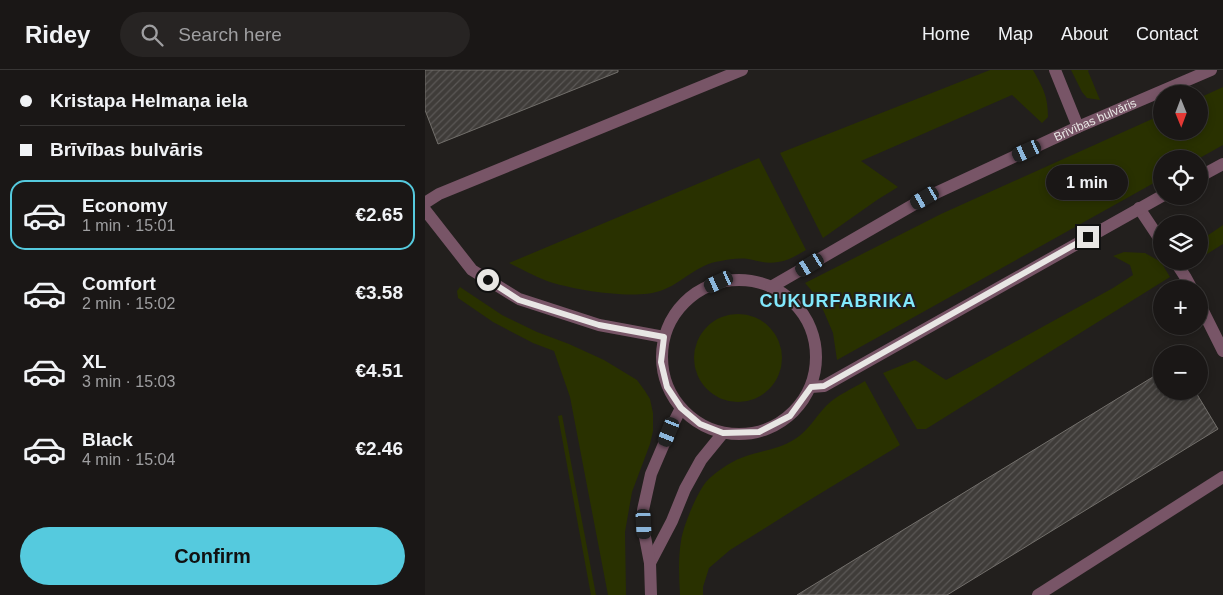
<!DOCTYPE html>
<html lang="en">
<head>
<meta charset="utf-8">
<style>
	:root { --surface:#1a1716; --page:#272423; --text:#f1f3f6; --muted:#9f9fa1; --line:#383635; --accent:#55cade }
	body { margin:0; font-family:Arial,sans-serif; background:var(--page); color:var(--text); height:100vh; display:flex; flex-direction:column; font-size:19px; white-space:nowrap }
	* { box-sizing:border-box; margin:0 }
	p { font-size:16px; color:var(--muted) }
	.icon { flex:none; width:28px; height:28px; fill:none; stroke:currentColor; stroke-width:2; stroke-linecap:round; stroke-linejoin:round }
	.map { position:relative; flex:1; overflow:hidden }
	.details { display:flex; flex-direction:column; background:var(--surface); width:425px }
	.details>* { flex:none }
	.hud { display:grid; align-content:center; height:110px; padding:0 20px; background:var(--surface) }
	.needle { width:32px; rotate:179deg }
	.fabs { position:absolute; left:728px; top:15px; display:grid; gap:10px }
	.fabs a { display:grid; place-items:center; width:55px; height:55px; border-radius:50%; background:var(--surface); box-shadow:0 2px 8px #0003,0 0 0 1px var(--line); font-size:25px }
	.end { position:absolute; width:22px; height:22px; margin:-11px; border:6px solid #e8e6e4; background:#111; box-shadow:0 0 0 2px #111 }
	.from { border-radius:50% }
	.bubble { position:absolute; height:35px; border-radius:18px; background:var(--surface); box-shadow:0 2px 8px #0003,0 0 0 1px var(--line); font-size:16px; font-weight:600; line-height:35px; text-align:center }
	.car { position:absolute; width:15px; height:30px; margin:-15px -8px; border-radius:6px; box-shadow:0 0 4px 1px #0007; background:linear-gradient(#222 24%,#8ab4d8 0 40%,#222 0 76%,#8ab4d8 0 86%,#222 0) }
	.hud b { display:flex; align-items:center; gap:18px; height:48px; font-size:19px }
	.hud b+b { border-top:1px solid var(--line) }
	.hud i { width:12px; height:12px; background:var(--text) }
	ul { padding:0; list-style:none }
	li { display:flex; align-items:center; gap:15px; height:70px; margin:0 10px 8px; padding:0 10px; border:2px solid transparent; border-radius:15px }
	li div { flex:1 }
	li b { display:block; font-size:19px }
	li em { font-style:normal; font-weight:600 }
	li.selected { border-color:var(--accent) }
	li>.icon { width:45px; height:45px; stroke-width:1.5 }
	.action { display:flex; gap:10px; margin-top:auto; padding:10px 20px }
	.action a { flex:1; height:58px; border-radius:30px; background:var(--accent); color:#111; font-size:20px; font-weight:600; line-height:58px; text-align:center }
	header { display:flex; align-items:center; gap:30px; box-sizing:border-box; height:70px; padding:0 25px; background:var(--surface); border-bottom:1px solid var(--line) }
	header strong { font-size:24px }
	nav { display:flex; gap:28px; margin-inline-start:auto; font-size:18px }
	.search { width:350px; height:45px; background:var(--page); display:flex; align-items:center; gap:12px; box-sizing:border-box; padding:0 18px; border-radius:28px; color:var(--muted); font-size:19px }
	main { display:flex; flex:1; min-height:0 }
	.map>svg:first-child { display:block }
	.green { fill:#293100 }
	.building { fill:url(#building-hatch); stroke:#726f6b }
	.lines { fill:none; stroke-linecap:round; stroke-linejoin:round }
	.service { stroke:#785567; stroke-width:12 }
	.minor { stroke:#785567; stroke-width:12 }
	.route { stroke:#e8e6e4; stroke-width:6 }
	.labels { text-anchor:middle; stroke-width:4; stroke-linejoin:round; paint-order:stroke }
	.street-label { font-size:12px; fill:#e8e6e4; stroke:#221f1d }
	.district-label { font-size:18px; font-weight:bold; letter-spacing:1px; fill:#81e8fc; stroke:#221f1d }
</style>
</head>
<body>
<header>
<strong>Ridey</strong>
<div class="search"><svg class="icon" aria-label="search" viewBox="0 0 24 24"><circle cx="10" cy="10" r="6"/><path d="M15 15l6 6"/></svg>Search here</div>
<nav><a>Home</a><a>Map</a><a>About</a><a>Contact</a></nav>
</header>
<main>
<section class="details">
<div class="hud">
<b><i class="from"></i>Kristapa Helmaņa iela</b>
<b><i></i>Brīvības bulvāris</b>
</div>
<ul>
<li class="selected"><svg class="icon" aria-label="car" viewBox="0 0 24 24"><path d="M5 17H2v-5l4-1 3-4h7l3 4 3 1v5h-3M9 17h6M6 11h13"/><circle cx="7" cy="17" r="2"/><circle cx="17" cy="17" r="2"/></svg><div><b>Economy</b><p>1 min · 15:01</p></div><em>€2.65</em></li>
<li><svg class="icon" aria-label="car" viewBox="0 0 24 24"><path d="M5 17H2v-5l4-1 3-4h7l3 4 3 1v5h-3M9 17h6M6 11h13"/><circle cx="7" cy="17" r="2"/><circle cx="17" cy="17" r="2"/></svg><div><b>Comfort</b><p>2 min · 15:02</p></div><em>€3.58</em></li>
<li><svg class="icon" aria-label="car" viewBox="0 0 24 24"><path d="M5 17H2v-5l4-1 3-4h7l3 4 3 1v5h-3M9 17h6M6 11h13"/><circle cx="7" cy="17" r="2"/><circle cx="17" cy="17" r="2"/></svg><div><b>XL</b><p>3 min · 15:03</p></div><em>€4.51</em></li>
<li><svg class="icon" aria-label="car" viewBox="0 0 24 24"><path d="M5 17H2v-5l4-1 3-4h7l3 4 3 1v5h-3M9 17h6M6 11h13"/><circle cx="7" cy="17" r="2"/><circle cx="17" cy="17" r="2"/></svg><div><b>Black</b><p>4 min · 15:04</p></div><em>€2.46</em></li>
</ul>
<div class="action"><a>Confirm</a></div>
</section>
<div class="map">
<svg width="798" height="525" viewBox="0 0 798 525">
	<defs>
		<pattern id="building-hatch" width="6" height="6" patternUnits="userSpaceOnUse" patternTransform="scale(1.25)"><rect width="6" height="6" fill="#3f3c39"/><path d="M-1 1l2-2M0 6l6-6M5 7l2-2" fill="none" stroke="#5b5856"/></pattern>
	</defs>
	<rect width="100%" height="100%" fill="#221f1d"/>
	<g class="green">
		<path d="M565,0H608C618,18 623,26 623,47L617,53L587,25L436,91L473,117L452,130L398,168L355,83Z"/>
		<path d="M646,0H664L663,1L675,30L662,28L657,22Z"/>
		<path d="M798,17V75L773,89H736V109L412,290L408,263L393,228L380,213L516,144L736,45V61H774V28Z"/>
		<path d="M334,88L381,180C372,185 363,191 353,192C342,194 333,191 323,189C315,188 304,189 296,191C271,194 257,214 235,221C210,230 148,220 122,211C109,206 97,199 84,193Z"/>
		<path d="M798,155V174L774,189V164L779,168Z"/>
		<path d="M699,182L720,183L736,192L745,207L501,359H492L458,303L490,290L521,310L688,218L708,205L705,195L688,186Z"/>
		<path d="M35,217L77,245L112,262L144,274L179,290L212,310L220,321L225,329L228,343V361L225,374L207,422L200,462L201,525H183L145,327L129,281L108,273L68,252L33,228L32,221Z"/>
		<circle cx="313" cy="288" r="44"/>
		<path d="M440,311L475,375L383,431L305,480L284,498L278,517V525H255C254,507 253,489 256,471C258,456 272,423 281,412C289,403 305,392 316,388C335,380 351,381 370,369C385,359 390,347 401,336C412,325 427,319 440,311Z"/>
		<path d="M137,345L171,525H166L133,346Z"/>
	</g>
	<g class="building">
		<path d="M0,0H193V2L13,74L0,40Z"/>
		<path d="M736,302V321H770L793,359L522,525H372Z"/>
	</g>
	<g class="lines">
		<g class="service">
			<path d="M630,0L653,57"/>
			<path d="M0,133L14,124L317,0"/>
			<path d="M714,138L736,171"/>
			<path d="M750,191L761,208L767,219"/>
			<path d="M774,233L798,281"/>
			<path d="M613,525L798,407"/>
		</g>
		<g class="minor">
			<path d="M774,107L798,94"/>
			<path d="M0,140L47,200L94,229L174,255L239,267"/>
			<circle cx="314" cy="287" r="77"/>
			<path id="s1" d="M346,217L500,128L653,57L786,0"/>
			<path d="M386,317L399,316L737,126"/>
			<path d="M225,493L247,451L260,419L276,390L298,363"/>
			<path d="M226,525L225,493L220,467L218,440L226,404L244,362L256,338"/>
		</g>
	</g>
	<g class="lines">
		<path class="route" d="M63,210L94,230L174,255L239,267L236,292L242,317L256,338L275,354L298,363L334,362L365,346L386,317L399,316L663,167"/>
	</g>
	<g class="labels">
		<g class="street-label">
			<text dy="4" stroke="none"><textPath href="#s1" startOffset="365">Brīvības bulvāris</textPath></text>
		</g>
		<g class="district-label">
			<text x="413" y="237">CUKURFABRIKA</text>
		</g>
	</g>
</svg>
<div class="fabs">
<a><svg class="needle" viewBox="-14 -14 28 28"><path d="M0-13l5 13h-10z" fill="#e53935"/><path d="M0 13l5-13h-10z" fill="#9f9fa1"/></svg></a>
<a><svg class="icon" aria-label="locate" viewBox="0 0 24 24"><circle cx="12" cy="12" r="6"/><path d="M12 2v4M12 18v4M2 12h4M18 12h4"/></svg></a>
<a><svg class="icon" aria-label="layers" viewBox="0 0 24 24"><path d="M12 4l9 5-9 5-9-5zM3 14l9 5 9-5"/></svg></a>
<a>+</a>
<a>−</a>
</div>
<i class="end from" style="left:63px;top:210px"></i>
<i class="end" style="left:663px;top:167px"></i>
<div class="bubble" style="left:621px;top:95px;width:82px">1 min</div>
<i class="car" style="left:602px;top:81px;rotate:245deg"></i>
<i class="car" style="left:500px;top:128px;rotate:240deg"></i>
<i class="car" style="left:385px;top:195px;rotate:239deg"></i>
<i class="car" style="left:294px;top:212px;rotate:245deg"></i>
<i class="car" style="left:244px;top:362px;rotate:202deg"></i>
<i class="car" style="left:219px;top:454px;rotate:177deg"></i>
</div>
</main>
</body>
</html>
